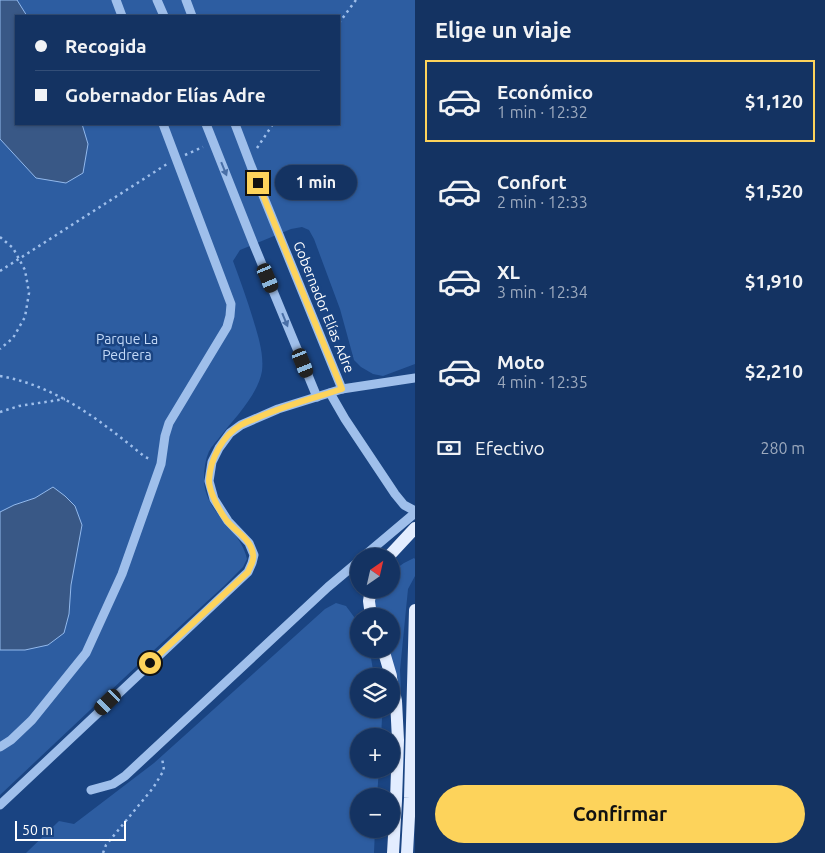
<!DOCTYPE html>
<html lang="es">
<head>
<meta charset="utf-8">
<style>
	:root { --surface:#143362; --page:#1d3b68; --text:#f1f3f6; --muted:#9daabe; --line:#334e77; --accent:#fdd35b }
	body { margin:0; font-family:Ubuntu,sans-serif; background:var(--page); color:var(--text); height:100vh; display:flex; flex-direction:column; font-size:19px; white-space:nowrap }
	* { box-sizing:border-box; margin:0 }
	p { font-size:16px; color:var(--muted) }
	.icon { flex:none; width:28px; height:28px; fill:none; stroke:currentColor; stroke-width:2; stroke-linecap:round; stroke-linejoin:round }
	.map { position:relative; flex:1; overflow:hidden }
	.details { display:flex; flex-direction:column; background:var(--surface); width:410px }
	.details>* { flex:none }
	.guide { position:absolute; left:15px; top:15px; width:325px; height:110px; border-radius:0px; box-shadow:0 1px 4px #0004,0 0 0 1px var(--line); display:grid; align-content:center; height:110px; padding:0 20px; background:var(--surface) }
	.needle { width:32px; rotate:34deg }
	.tools { position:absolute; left:350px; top:548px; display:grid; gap:10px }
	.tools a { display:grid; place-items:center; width:50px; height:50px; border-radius:50%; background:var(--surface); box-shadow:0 1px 4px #0004,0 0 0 1px var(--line); font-size:25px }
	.scale { position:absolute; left:15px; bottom:12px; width:111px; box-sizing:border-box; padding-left:5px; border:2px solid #fff; border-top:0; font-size:14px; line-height:18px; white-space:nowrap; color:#fff; -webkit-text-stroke:4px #1a4482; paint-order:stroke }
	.end { position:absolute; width:22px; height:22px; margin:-11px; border:6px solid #fdd35b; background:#111; box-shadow:0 0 0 2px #111 }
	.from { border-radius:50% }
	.bubble { position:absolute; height:35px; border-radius:18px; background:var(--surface); box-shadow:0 1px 4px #0004,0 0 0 1px var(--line); font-size:16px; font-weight:600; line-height:35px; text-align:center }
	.car { position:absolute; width:15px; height:30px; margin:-15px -8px; border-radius:6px; box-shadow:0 0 4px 1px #0007; background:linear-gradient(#222 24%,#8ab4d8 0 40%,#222 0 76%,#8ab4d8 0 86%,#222 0) }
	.guide b { display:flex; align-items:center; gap:18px; height:48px; font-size:19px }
	.guide b+b { border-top:1px solid var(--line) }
	.guide i { width:12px; height:12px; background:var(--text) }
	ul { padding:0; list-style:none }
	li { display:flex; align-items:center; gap:15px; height:82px; margin:0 10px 8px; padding:0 10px; border:2px solid transparent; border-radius:0px }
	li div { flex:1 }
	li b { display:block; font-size:19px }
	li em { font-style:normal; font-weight:600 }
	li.selected { border-color:var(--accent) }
	li>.icon { width:45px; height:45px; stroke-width:1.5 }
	h2 { padding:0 20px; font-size:22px; line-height:60px }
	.pay { display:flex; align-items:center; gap:12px; height:55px; padding:0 20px; font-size:19px }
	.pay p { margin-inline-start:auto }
	.action { display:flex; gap:10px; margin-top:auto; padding:10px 20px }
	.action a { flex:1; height:58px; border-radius:30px; background:var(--accent); color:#111; font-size:20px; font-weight:600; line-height:58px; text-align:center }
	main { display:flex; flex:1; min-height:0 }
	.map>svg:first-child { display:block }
	.green { fill:#2d5da1; fill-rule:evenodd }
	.water { fill:#395886; stroke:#92b9ed }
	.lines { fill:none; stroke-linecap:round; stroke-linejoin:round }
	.path { stroke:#9fbfeb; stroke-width:2.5; stroke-dasharray:2.5 4; stroke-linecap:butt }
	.minor { stroke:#9fbfeb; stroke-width:9 }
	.major { stroke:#e3edff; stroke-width:12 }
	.oneway { fill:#496fa7 }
	.route { stroke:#fdd35b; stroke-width:6 }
	.labels { text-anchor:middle; stroke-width:5; stroke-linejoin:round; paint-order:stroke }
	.street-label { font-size:14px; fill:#fff; stroke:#1a4482 }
	.park-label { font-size:14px; fill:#c4daf8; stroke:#1a4482 }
</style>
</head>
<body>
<main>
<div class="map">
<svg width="415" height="853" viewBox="0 0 415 853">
	<rect width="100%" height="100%" fill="#1a4482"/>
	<g class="green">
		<path d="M0,0H415V364L383,376L373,374L361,367L354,360L340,309L314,239L309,230L302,227L291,229L240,250L233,261C240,280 247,299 253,319C258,336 264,353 262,371C258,395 234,419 219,438C215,443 210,448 208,454C205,461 204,472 204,480C205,514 241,529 247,559L243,567L224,586L141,662L0,795ZM16,16H339V124H16Z"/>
		<path d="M414,558L415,559V576L408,589L400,670L404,757L398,853L401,748L387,649H391V616H376L375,594L378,589H391V572L404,563Z"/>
		<path d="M336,603L346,606L357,621L359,624V649H369L370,652L374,676H359V709H380L382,719L381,736H359V769H379L377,796H359V829H375L374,853H26L59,821L74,824L154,763L325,609Z"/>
	</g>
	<g class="water">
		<path d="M0,0H17L27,16H16V124H82L88,144L83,173L66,183L36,178L0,139Z"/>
		<path d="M53,487L65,496L75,506L82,525L71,585L69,614L64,633L48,645L25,650H0V512L14,505L35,498Z"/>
	</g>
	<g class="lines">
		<g class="path">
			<path d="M339,23L356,0"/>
			<path d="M257,148L273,124"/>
			<path d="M185,155L203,147"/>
			<path d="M0,237L13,248L25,270L29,293L25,317L13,338L0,349"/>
			<path d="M0,271L167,164"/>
			<path d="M0,376C57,386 101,421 145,457L150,459"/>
			<path d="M0,412L19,406L65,399"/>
			<path d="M103,853L106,845L153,788L164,770L162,758"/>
		</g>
		<g class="minor">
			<path d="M116,0L122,16"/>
			<path d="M157,0L164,16"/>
			<path d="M186,0L192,16"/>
			<path d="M206,124L254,245L317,397"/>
			<path d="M235,124L251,166L342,389"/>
			<path d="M330,393L345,419L395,494L404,505L415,511"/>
			<path d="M364,556L415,513"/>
			<path d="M0,747L11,740L32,720L86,653L122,574L161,464L165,436L169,423L227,327L230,316L231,304L163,124"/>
			<path d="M91,790L113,784L125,776L328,587L359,561"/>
			<path d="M0,805L248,572L252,563L254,555L249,543L228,521L214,499L209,481L212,462L219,448L230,433L241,425L278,409L342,389L415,378"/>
		</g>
		<g class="major">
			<path d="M389,556L415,528"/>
			<path d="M371,589L369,601L371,616"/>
			<path d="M383,649L391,676"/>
			<path d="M391,678L396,701L398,740L396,801L393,853"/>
			<path d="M407,853L410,798L415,610"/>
		</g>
	</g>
	<defs><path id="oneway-solid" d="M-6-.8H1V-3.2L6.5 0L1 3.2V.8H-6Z" transform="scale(1.25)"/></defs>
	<g class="oneway">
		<use href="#oneway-solid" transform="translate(224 169) rotate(68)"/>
		<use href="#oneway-solid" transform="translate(285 320) rotate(68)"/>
	</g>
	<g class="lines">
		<path class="route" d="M150,663L248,572C250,566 255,560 253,554C251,539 236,532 227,521C220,512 209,492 209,480C210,459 223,435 241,425C246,422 253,420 259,417C286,405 314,398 342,389L258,183"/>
	</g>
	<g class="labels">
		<g class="street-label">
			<text transform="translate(324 307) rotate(68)" y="5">Gobernador Elías Adre</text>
		</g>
		<g class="park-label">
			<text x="127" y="344">Parque La<tspan x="127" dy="16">Pedrera</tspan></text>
		</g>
	</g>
</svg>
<div class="tools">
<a><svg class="needle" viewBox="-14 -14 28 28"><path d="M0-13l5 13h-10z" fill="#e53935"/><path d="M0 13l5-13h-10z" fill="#9daabe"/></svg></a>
<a><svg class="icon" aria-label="locate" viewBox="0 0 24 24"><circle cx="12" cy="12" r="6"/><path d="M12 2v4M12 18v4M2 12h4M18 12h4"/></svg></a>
<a><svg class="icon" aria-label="layers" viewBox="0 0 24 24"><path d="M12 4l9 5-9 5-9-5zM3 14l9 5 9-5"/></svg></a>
<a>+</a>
<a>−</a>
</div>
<div class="scale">50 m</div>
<i class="end from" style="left:150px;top:663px"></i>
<i class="end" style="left:258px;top:183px"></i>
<div class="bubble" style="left:275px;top:165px;width:82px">1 min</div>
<i class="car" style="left:268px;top:278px;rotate:157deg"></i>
<i class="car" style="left:303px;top:363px;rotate:158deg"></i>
<i class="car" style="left:108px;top:702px;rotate:226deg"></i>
<div class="guide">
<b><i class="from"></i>Recogida</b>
<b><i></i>Gobernador Elías Adre</b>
</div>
</div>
<section class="details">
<h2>Elige un viaje</h2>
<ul>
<li class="selected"><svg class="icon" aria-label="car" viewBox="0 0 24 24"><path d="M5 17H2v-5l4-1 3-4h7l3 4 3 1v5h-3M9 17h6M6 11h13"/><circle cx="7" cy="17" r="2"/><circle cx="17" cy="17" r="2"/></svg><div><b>Económico</b><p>1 min · 12:32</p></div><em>$1,120</em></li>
<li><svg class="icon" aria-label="car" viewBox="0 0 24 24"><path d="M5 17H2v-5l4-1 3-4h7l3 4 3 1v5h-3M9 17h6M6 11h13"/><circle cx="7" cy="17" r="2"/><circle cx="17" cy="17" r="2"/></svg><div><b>Confort</b><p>2 min · 12:33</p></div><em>$1,520</em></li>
<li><svg class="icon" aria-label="car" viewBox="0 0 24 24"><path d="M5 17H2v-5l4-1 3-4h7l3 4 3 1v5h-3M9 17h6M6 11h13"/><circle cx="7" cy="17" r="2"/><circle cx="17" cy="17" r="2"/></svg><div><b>XL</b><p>3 min · 12:34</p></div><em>$1,910</em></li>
<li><svg class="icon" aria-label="car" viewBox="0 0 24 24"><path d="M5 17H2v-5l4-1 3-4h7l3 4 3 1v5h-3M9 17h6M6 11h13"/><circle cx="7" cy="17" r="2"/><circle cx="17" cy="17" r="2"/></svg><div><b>Moto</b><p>4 min · 12:35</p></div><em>$2,210</em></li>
</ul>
<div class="pay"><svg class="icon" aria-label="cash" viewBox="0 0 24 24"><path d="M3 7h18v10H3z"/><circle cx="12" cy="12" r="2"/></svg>Efectivo<p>280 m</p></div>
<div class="action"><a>Confirmar</a></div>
</section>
</main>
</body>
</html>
